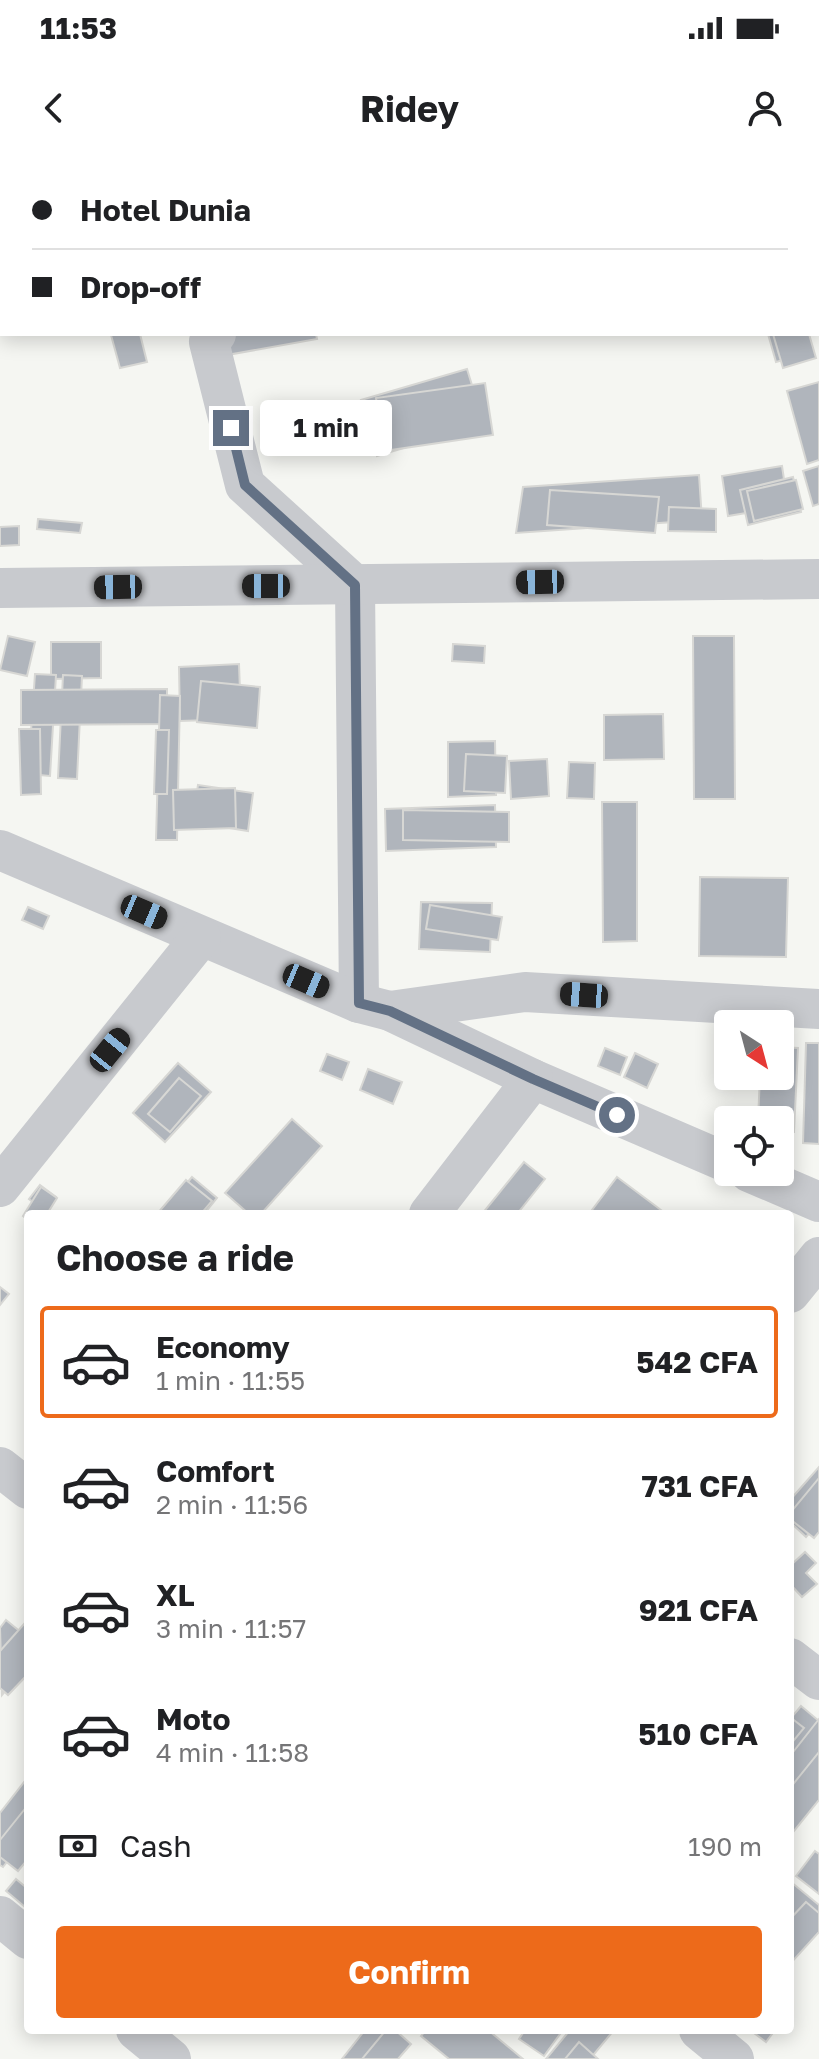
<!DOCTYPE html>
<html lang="en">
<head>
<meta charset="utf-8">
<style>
	:root { --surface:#fff; --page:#f2f2f2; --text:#202124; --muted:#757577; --line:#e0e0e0; --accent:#ed6a1a }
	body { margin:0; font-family:"Golos Text",sans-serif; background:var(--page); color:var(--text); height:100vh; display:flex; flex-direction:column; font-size:30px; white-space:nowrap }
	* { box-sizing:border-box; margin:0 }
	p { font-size:26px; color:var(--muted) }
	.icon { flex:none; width:44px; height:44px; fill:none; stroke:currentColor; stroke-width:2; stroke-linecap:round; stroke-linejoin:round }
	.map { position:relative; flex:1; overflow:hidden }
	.details { position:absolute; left:24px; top:1050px; width:770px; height:824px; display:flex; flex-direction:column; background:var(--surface); border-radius:8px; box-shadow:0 4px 20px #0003 }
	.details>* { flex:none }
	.top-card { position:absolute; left:0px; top:0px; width:820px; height:176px; box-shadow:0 4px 20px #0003; display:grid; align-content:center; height:176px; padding:0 32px; background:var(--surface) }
	.needle { width:52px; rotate:144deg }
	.fabs { position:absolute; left:714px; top:850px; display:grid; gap:16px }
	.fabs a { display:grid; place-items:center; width:80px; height:80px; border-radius:8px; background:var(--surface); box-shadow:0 4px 20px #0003; font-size:40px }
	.end { position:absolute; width:36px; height:36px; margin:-18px; border:10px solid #637185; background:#fff; box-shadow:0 0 0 4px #fff }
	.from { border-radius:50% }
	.bubble { position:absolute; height:56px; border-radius:8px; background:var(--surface); box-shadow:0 4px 20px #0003; font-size:26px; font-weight:700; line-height:56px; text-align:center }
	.car { position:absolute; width:24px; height:48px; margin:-24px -12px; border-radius:10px; box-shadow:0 0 6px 2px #0007; background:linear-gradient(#222 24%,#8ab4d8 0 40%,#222 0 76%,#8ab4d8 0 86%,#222 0) }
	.top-card b { display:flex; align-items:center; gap:28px; height:76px; font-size:30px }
	.top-card b+b { border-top:2px solid var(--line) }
	.top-card i { width:20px; height:20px; background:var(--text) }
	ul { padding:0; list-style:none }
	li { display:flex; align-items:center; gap:24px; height:112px; margin:0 16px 12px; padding:0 16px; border:4px solid transparent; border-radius:8px }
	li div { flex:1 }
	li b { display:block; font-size:30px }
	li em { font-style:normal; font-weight:700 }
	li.current { border-color:var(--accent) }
	li>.icon { width:72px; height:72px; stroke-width:1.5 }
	h2 { padding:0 32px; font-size:36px; line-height:96px }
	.pay { display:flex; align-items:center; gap:20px; height:88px; padding:0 32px; font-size:30px }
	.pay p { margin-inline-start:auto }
	.primary-button { display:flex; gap:16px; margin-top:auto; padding:16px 32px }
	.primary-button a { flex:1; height:92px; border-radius:8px; background:var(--accent); color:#fff; font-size:32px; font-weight:700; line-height:92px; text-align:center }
	.status { display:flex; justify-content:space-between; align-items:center; height:56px; padding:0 40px; background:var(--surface); direction:ltr }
	.status svg { height:22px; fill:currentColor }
	header { display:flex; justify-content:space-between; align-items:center; height:104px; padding:0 32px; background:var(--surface); font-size:36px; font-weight:700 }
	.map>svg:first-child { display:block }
	.building { fill:#b0b5bc; stroke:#d7d7d4; stroke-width:2 }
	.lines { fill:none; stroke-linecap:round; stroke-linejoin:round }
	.major-casing { stroke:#b8bbc0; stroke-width:48 }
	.minor { stroke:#c8cace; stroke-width:40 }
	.major { stroke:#fff; stroke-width:44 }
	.route { stroke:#637185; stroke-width:10 }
</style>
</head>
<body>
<div class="status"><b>11:53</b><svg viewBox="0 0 49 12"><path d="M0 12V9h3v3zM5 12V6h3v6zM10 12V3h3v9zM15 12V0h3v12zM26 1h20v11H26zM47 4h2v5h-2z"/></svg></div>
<header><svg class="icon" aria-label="back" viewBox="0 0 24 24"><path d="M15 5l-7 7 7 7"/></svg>Ridey<svg class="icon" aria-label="person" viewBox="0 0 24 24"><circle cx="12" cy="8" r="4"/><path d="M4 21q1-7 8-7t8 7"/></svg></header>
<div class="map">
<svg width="819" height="1899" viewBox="0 0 819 1899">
	<rect width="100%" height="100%" fill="#f5f6f2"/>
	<g class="building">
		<path d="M819,20V135L818,132Z"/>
		<path d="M140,174L147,202L120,208L111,175Z"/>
		<path d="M212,174H316L317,179L216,197Z"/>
		<path d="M768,174H807L812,192L776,202Z"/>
		<path d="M773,174H809L816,198L783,208Z"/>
		<path d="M467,209L484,264L377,296L361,240Z"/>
		<path d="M819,222V300L807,304L787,231Z"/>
		<path d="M485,223L493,275L384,291L376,238Z"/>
		<path d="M782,306L788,346L728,356L722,316Z"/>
		<path d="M819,306V344L813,346L803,311Z"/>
		<path d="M699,315L702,360L516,373L523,327Z"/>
		<path d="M793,317L801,352L748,365L740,330Z"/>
		<path d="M796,320L803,349L754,361L747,331Z"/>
		<path d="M550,330L659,337L655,373L547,365Z"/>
		<path d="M669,347L716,349V372L668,371Z"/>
		<path d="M38,359L82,363L80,373L37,369Z"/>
		<path d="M19,366V385L0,386V367Z"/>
		<path d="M8,476L35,482L27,516L0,510Z"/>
		<path d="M693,476H734L735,639H694Z"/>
		<path d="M51,482H101V518L51,519Z"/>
		<path d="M453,484L485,486L484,503L452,501Z"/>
		<path d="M239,504L241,559L180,561L179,507Z"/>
		<path d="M35,514L56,515L50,616L28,614Z"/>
		<path d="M63,515L82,516L77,619L58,618Z"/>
		<path d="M201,521L260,527L257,568L197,562Z"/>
		<path d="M167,529V564L21,565V530Z"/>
		<path d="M160,535L180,536L177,680H156Z"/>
		<path d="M663,554L664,599L604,600V555Z"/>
		<path d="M19,569H40L41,634L21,635Z"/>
		<path d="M156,570H169L167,634H154Z"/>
		<path d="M495,581L496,635L448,637V582Z"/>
		<path d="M466,594L507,596L505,633L464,631Z"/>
		<path d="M547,599L549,636L511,639L509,601Z"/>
		<path d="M569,602L595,603L594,639L567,638Z"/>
		<path d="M198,625L253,633L248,671L192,662Z"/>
		<path d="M235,628L236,668L174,670L173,630Z"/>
		<path d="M602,642H637V781L603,782Z"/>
		<path d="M495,645L496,687L386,691L385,649Z"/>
		<path d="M403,650L509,652V682L403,680Z"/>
		<path d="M700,717L788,718L786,797L699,796Z"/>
		<path d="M421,742L492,743L490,792L419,789Z"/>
		<path d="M430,745L502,757L498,780L426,769Z"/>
		<path d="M28,747L49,756L43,769L22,760Z"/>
		<path d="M806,883H819V984L803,983Z"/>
		<path d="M780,887L798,888L794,972L780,971V960H758L760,916H780Z"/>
		<path d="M605,888L627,897L620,915L598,906Z"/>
		<path d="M635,893L658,904L647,928L624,917Z"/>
		<path d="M327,894L349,902L342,920L320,911Z"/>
		<path d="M178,903L211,932L165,982L133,953Z"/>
		<path d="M368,909L402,922L393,944L360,930Z"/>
		<path d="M179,918L201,936L170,972L148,954Z"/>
		<path d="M292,959L322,986L261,1054H249L225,1033Z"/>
		<path d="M524,1002L545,1019L517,1054H482Z"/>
		<path d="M192,1017L217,1038L204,1054H161Z"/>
		<path d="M617,1017L657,1047L666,1054H589Z"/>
		<path d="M186,1020L212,1041L201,1054H157Z"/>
		<path d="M40,1025L56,1037L45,1051L29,1039Z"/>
		<path d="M41,1027L57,1038L47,1054H28V1060L23,1056Z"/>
		<path d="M0,1127L9,1134L0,1145Z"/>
		<path d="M819,1307V1362L806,1377L790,1362V1340Z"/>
		<path d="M819,1318V1372L814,1378L790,1359V1353Z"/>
		<path d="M805,1392L816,1403L806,1413L817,1424L802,1437L790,1424V1406Z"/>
		<path d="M6,1460L28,1478V1503L2,1535L0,1468Z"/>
		<path d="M24,1464L28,1468V1514L8,1535L0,1528V1491Z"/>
		<path d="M801,1546L819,1561V1568L790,1602V1559Z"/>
		<path d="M790,1557L804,1568L790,1585Z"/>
		<path d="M819,1559V1625L790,1662V1596Z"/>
		<path d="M819,1592V1640L790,1676V1628Z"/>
		<path d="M28,1617V1675L3,1707L0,1705V1653Z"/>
		<path d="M28,1645V1699L18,1711L0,1697V1680Z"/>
		<path d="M815,1691L819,1694V1734L796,1716Z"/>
		<path d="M16,1719L28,1729V1744L25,1747L6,1731Z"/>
		<path d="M791,1722L819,1745V1758L790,1792Z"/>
		<path d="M806,1742L819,1753V1772L790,1804V1759Z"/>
		<path d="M365,1870H388L399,1879L383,1899H342Z"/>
		<path d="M386,1870H395L411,1884L398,1899H362Z"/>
		<path d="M426,1870H488L523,1899H449L421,1876Z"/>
		<path d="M525,1870H563L544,1896L519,1879Z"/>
		<path d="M570,1870H614L590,1899H546Z"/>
		<path d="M750,1870H775L766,1882Z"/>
		<path d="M579,1882L598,1899H565Z"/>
	</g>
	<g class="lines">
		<defs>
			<g id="major">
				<path d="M486,2L493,0"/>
				<path d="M0,131H2"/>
			</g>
		</defs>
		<use href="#major" class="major-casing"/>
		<g class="minor">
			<path d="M62,0L63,2"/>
			<path d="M216,174L209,182L245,325L355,425L359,843"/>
			<path d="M0,428L819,419"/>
			<path d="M0,690L359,843L390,851L533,919L728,1003"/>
			<path d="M390,851L525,832L819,849"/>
			<path d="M749,1012L819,1042"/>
			<path d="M0,1027L201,777"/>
			<path d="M429,1054L533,919"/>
			<path d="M790,1133L819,1097"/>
			<path d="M0,1307L28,1329"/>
			<path d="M790,1498L819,1520"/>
			<path d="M0,1756L28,1779"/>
			<path d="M136,1870L171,1899"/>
			<path d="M699,1870L734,1899"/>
		</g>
		<use href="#major" class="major"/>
	</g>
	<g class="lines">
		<path class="route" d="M231,268L245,325L355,425L359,843L390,851L533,919L617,955"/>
	</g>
</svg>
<div class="fabs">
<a><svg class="needle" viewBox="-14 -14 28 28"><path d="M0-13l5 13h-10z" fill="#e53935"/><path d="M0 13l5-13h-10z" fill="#757577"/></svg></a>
<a><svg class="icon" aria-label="locate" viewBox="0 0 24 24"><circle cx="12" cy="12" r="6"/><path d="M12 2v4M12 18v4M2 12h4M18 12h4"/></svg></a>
</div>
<i class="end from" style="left:617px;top:955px"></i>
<i class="end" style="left:231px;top:268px"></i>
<div class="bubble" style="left:260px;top:240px;width:132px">1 min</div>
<i class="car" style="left:540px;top:422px;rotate:269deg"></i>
<i class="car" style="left:266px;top:426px;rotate:270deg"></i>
<i class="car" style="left:118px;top:427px;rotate:269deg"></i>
<i class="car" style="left:144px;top:752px;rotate:113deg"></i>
<i class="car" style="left:306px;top:821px;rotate:113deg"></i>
<i class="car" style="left:584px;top:835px;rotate:274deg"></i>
<i class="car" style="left:110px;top:890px;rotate:39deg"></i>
<div class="top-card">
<b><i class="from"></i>Hotel Dunia</b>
<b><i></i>Drop-off</b>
</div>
<section class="details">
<h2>Choose a ride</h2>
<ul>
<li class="current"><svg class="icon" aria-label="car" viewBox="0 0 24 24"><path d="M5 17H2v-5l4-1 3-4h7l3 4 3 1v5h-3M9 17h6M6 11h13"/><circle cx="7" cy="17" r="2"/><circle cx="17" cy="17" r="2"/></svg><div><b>Economy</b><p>1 min · 11:55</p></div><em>542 CFA</em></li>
<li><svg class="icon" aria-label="car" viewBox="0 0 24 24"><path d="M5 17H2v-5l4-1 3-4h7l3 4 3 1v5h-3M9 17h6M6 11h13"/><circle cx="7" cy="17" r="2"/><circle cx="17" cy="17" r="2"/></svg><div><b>Comfort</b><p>2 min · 11:56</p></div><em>731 CFA</em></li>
<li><svg class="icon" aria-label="car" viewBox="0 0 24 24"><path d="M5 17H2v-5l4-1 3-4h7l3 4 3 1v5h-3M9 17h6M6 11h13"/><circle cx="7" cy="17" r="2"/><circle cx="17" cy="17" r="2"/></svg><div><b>XL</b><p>3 min · 11:57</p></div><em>921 CFA</em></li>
<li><svg class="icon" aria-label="car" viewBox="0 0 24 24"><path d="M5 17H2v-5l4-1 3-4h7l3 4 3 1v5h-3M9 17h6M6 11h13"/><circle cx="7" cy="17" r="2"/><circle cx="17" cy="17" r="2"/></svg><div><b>Moto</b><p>4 min · 11:58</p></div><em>510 CFA</em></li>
</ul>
<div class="pay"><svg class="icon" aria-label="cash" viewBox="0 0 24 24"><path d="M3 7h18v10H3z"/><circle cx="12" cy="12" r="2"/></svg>Cash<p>190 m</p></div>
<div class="primary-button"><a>Confirm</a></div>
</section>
</div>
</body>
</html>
